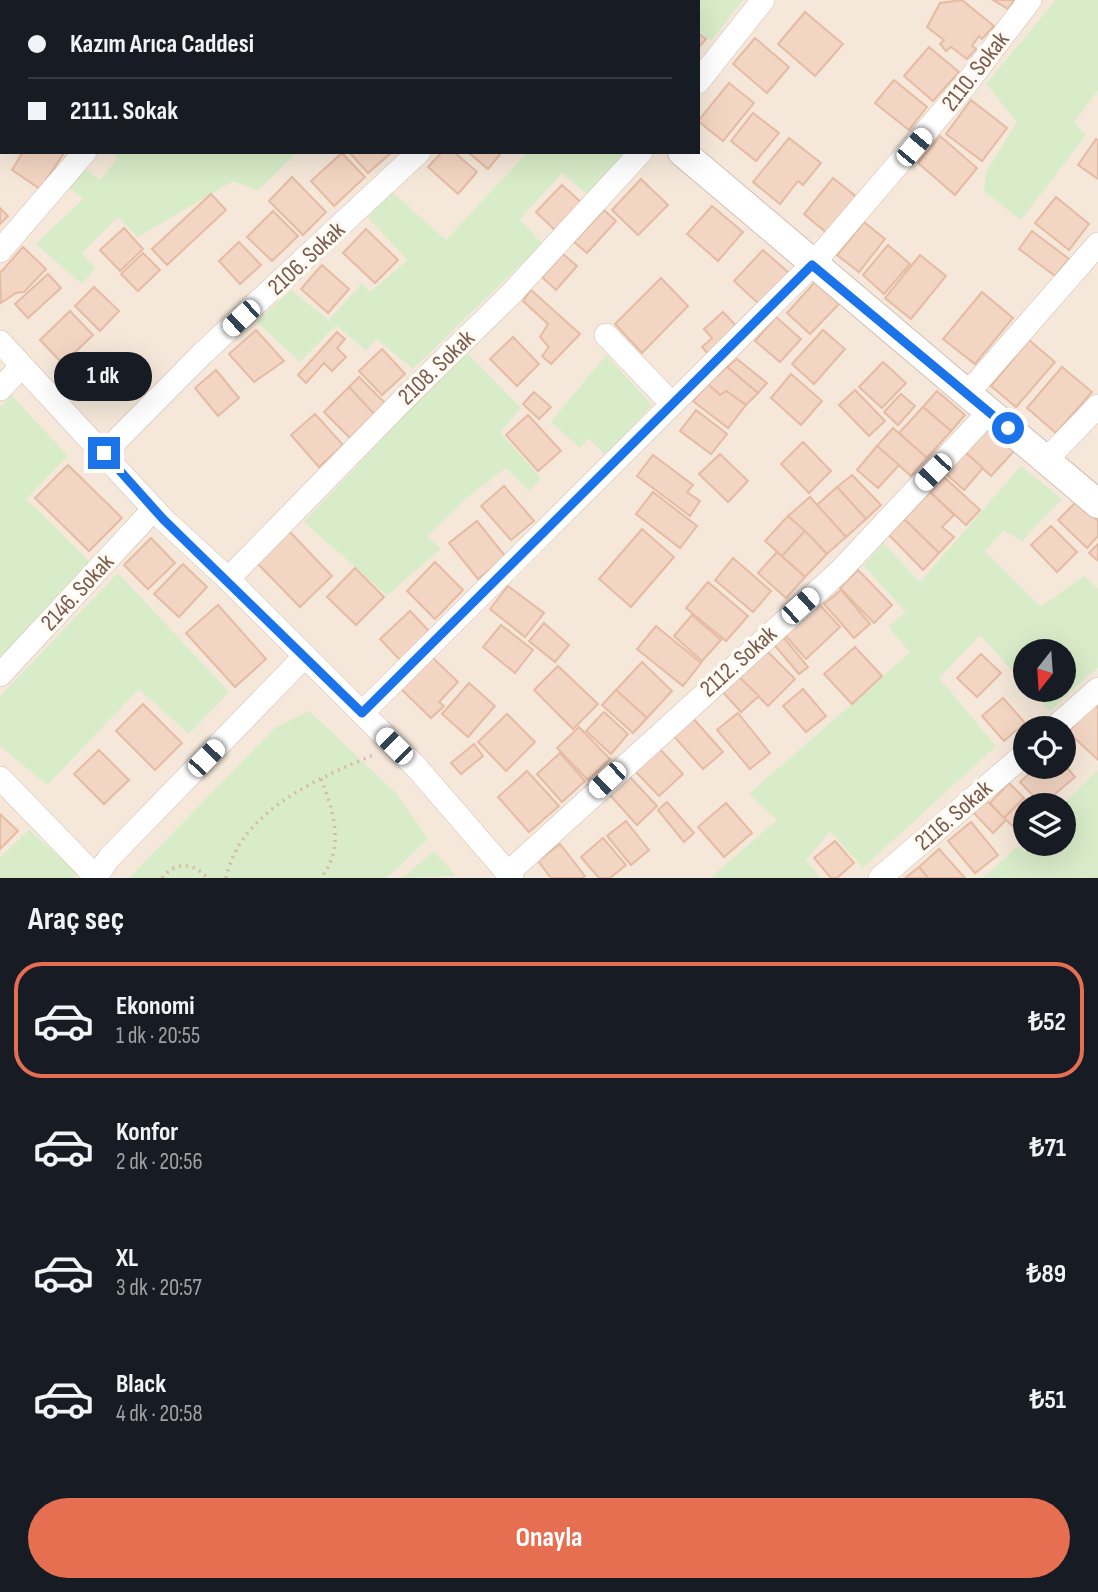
<!DOCTYPE html>
<html lang="tr">
<head>
<meta charset="utf-8">
<style>
	:root { --surface:#171b24; --page:#242831; --text:#f1f3f6; --muted:#9ea1a6; --line:#363941; --accent:#e76f51 }
	body { margin:0; font-family:"Sofia Sans Condensed",sans-serif; background:var(--page); color:var(--text); height:100vh; display:flex; flex-direction:column; font-size:26px; white-space:nowrap }
	* { box-sizing:border-box; margin:0 }
	p { font-size:23px; color:var(--muted) }
	.icon { flex:none; width:38px; height:38px; fill:none; stroke:currentColor; stroke-width:2; stroke-linecap:round; stroke-linejoin:round }
	.map { position:relative; height:878px; overflow:hidden }
	.details { display:flex; flex-direction:column; background:var(--surface); flex:1 }
	.details>* { flex:none }
	.banner { position:absolute; left:0px; top:0px; width:700px; height:154px; box-shadow:0 7px 28px #0002; display:grid; align-content:center; height:154px; padding:0 28px; background:var(--surface) }
	.needle { width:46px; rotate:197deg }
	.buttons { position:absolute; left:1013px; top:639px; display:grid; gap:14px }
	.buttons a { display:grid; place-items:center; width:63px; height:63px; border-radius:50%; background:var(--surface); box-shadow:0 7px 28px #0002; font-size:35px }
	.end { position:absolute; width:32px; height:32px; margin:-16px; border:9px solid #1a73e8; background:#fff; box-shadow:0 0 0 4px #fff }
	.from { border-radius:50% }
	.bubble { position:absolute; height:49px; border-radius:24px; background:var(--surface); box-shadow:0 7px 28px #0002; font-size:23px; font-weight:700; line-height:49px; text-align:center }
	.car { position:absolute; width:21px; height:42px; margin:-21px -10px; border-radius:9px; box-shadow:0 0 5px 2px #0007; background:linear-gradient(#fff 24%,#345 0 40%,#fff 0 76%,#345 0 86%,#fff 0) }
	.banner b { display:flex; align-items:center; gap:24px; height:66px; font-size:26px }
	.banner b+b { border-top:2px solid var(--line) }
	.banner i { width:18px; height:18px; background:var(--text) }
	ul { padding:0; list-style:none }
	li { display:flex; align-items:center; gap:21px; height:116px; margin:0 14px 10px; padding:0 14px; border:4px solid transparent; border-radius:28px }
	li div { flex:1 }
	li b { display:block; font-size:26px }
	li em { font-style:normal; font-weight:700 }
	li.selected { border-color:var(--accent) }
	li>.icon { width:63px; height:63px; stroke-width:1.5 }
	h2 { padding:0 28px; font-size:32px; line-height:84px }
	.cta { display:flex; gap:14px; margin-top:auto; padding:14px 28px }
	.cta a { flex:1; height:80px; border-radius:42px; background:var(--accent); color:#fff; font-size:28px; font-weight:700; line-height:80px; text-align:center }
	.map>svg:first-child { display:block }
	.residential { fill:#f5e8da; fill-rule:evenodd }
	.green { fill:#d8ecc9 }
	.building { fill:#f3d5c3; stroke:#e6bba3; stroke-width:2 }
	.lines { fill:none; stroke-linecap:round; stroke-linejoin:round }
	.minor-casing { stroke:#d1beb0; stroke-width:24 }
	.tertiary-casing { stroke:#d1beb0; stroke-width:30 }
	.path { stroke:#d9b8a5; stroke-width:3.5; stroke-dasharray:2 5; stroke-linecap:butt }
	.minor { stroke:#fff; stroke-width:23 }
	.tertiary { stroke:#fff; stroke-width:28 }
	.route { stroke:#1a73e8; stroke-width:9 }
	.labels { text-anchor:middle; stroke-width:7; stroke-linejoin:round; paint-order:stroke }
	.street-label { font-size:24px; fill:#7a5c4d; stroke:#fffaf3 }
</style>
</head>
<body>
<div class="map">
<svg width="1098" height="878" viewBox="0 0 1098 878">
	<rect width="100%" height="100%" fill="#fdf6ec"/>
	<path class="residential" d="M0,0H1098V878H0ZM2,2H698V152H2ZM1026,651H1064V690H1026ZM1026,728H1064V766H1026ZM1026,805H1064V844H1026Z"/>
	<g class="green">
		<path d="M662,0H743L711,41L698,30V2Z"/>
		<path d="M1056,0H1098V90L1074,122L1086,135L1021,220L984,191L986,172L1017,122L986,84Z"/>
		<path d="M112,152H297L258,191L233,181L138,237L118,217L82,253L95,269L82,284L36,244L83,199L69,188L85,168L100,180L118,158Z"/>
		<path d="M528,152H626L588,195L562,173L520,219L542,244L413,369L376,339L366,351L336,325L300,362L257,322L291,290L329,320L362,283L370,292L408,260L368,218L390,190L446,240Z"/>
		<path d="M465,351L521,408L500,432L541,478L529,491L506,468L470,495L427,536L441,549L387,595L304,522Z"/>
		<path d="M606,355L652,405L606,455L588,438L580,448L551,422Z"/>
		<path d="M11,395L68,456L26,499L90,562L0,658V408Z"/>
		<path d="M1021,466L1062,499L1022,541L1003,530L985,551L1041,607L1084,576L1098,589V667L1050,711L1030,690H1064V651H1026L1025,685L980,635L939,678L996,746L863,868L830,831L806,860L821,878H710L777,820L749,794L910,653L888,626L906,612L864,566L883,543L920,582Z"/>
		<path d="M118,573L229,692L189,734L139,689L47,785L0,746V696Z"/>
		<path d="M309,711L396,793L428,839L387,878H129L275,728Z"/>
		<path d="M1098,770V878H983L1018,846L1025,852L1035,844H1064L1062,805Z"/>
		<path d="M29,830L78,874L74,878H0V858Z"/>
		<path d="M434,851L456,876L402,878Z"/>
	</g>
	<g class="building">
		<path d="M0,0H29L2,2V24Z"/>
		<path d="M61,0H92L94,2H60Z"/>
		<path d="M241,0H277L279,2H244Z"/>
		<path d="M962,0L994,26L982,39L979,36L972,46L976,49L967,59L951,47L946,51L940,44L944,40L927,27L940,3Z"/>
		<path d="M993,0H1014L1008,9Z"/>
		<path d="M805,12L843,44L815,76L778,44Z"/>
		<path d="M698,33L706,39L698,48Z"/>
		<path d="M755,38L789,67L767,93L733,64Z"/>
		<path d="M929,47L959,72L933,101L904,76Z"/>
		<path d="M894,80L927,107L909,130L875,103Z"/>
		<path d="M729,83L754,103L723,141L698,121Z"/>
		<path d="M971,100L1007,128L982,161L946,134Z"/>
		<path d="M753,113L779,133L756,161L731,141Z"/>
		<path d="M940,136L977,168L955,195L918,163Z"/>
		<path d="M789,138L821,163L803,185L798,181L780,204L753,182Z"/>
		<path d="M1096,139L1098,140V179L1078,165Z"/>
		<path d="M23,152H63L64,153L40,189L12,170Z"/>
		<path d="M349,152H391V153L368,173Z"/>
		<path d="M442,152H454L477,172L458,194L428,167Z"/>
		<path d="M468,152H502L488,169Z"/>
		<path d="M342,153L365,177L334,206L311,181Z"/>
		<path d="M292,177L326,212L303,235L269,201Z"/>
		<path d="M833,178L858,198L828,234L804,214Z"/>
		<path d="M641,179L668,205L638,235L612,210Z"/>
		<path d="M562,185L584,205L557,232L536,212Z"/>
		<path d="M211,194L226,210L167,265L152,249Z"/>
		<path d="M1056,197L1089,224L1069,250L1035,223Z"/>
		<path d="M712,206L743,232L718,261L687,234Z"/>
		<path d="M0,208L8,216L0,224Z"/>
		<path d="M604,210L616,221L587,253L574,242Z"/>
		<path d="M273,211L298,236L272,261L247,237Z"/>
		<path d="M864,222L885,239L859,272L837,255Z"/>
		<path d="M124,228L143,249L120,271L100,250Z"/>
		<path d="M366,229L398,260L375,283L343,253Z"/>
		<path d="M1032,231L1069,259L1055,276L1019,249Z"/>
		<path d="M239,242L261,265L240,284L219,261Z"/>
		<path d="M888,245L910,264L884,294L863,275Z"/>
		<path d="M23,247L46,269L24,292L16,293L1,303L0,273Z"/>
		<path d="M763,250L789,273L760,305L734,281Z"/>
		<path d="M143,253L160,270L138,291L121,274Z"/>
		<path d="M563,254L577,266L556,290L542,277Z"/>
		<path d="M920,255L946,276L911,319L885,298Z"/>
		<path d="M322,265L349,289L328,313L301,289Z"/>
		<path d="M48,274L61,288L28,318L15,304Z"/>
		<path d="M661,278L688,306L642,353L615,324Z"/>
		<path d="M815,282L839,304L810,334L787,313Z"/>
		<path d="M94,287L119,311L100,331L75,306Z"/>
		<path d="M531,290L580,334L551,364L542,356L549,347L540,337L548,324L523,301Z"/>
		<path d="M982,292L1013,318L975,364L943,339Z"/>
		<path d="M70,311L93,335L63,364L40,340Z"/>
		<path d="M723,312L740,330L710,356L702,347L712,338L704,329Z"/>
		<path d="M776,317L801,339L780,362L755,341Z"/>
		<path d="M256,330L284,361L254,382L229,354Z"/>
		<path d="M823,330L845,349L814,384L792,364Z"/>
		<path d="M337,332L345,339L337,348L346,357L332,371L324,363L306,383L298,375Z"/>
		<path d="M513,337L539,364L517,386L490,359Z"/>
		<path d="M1029,340L1055,362L1016,407L991,386Z"/>
		<path d="M382,349L405,374L382,395L359,371Z"/>
		<path d="M737,359L767,383L758,393L727,367Z"/>
		<path d="M883,362L906,383L882,408L859,387Z"/>
		<path d="M727,367L758,393L746,405L726,391L720,395L708,384Z"/>
		<path d="M1062,367L1092,392L1056,433L1027,408Z"/>
		<path d="M216,370L239,398L218,416L195,388Z"/>
		<path d="M791,374L822,401L801,425L771,398Z"/>
		<path d="M359,377L385,403L374,414L349,387Z"/>
		<path d="M708,384L720,395L726,391L746,405L728,428L693,401Z"/>
		<path d="M349,387L374,414L350,438L324,412Z"/>
		<path d="M855,390L885,421L869,436L839,405Z"/>
		<path d="M937,391L965,415L951,431L923,407Z"/>
		<path d="M534,392L551,407L539,419L523,404Z"/>
		<path d="M901,394L915,406L898,425L884,412Z"/>
		<path d="M923,407L951,431L927,458L899,433Z"/>
		<path d="M696,410L727,434L711,454L680,431Z"/>
		<path d="M315,414L343,445L319,467L291,435Z"/>
		<path d="M528,415L561,451L538,471L506,435Z"/>
		<path d="M893,428L927,458L911,476L877,446Z"/>
		<path d="M988,428L1014,451L991,476L965,452Z"/>
		<path d="M803,442L831,471L809,493L781,464Z"/>
		<path d="M877,446L899,465L878,488L857,470Z"/>
		<path d="M965,452L983,468L964,490L945,473Z"/>
		<path d="M720,454L748,481L728,502L699,474Z"/>
		<path d="M653,455L693,485L687,492L700,501L690,516L637,476Z"/>
		<path d="M68,465L122,518L89,551L35,498Z"/>
		<path d="M852,475L881,505L866,519L837,487Z"/>
		<path d="M944,477L980,510L966,525L930,492Z"/>
		<path d="M504,486L534,521L511,540L481,506Z"/>
		<path d="M837,487L866,519L846,537L817,505Z"/>
		<path d="M653,492L697,526L680,548L636,514Z"/>
		<path d="M930,492L954,515L942,527L954,537L939,553L904,519Z"/>
		<path d="M810,497L846,537L827,554L788,516Z"/>
		<path d="M1077,501L1098,521V536L1087,548L1058,520Z"/>
		<path d="M788,516L805,531L782,556L765,541Z"/>
		<path d="M904,519L939,553L923,570L889,535Z"/>
		<path d="M477,521L506,557L478,579L449,543Z"/>
		<path d="M1051,526L1077,552L1057,572L1031,545Z"/>
		<path d="M642,529L674,557L631,607L599,579Z"/>
		<path d="M289,531L332,576L300,607L256,562Z"/>
		<path d="M805,531L827,554L805,577L782,556Z"/>
		<path d="M151,538L175,563L148,589L124,565Z"/>
		<path d="M1098,544V561L1089,553Z"/>
		<path d="M777,552L805,577L786,598L758,573Z"/>
		<path d="M733,558L771,591L753,612L715,580Z"/>
		<path d="M435,562L463,590L435,619L407,591Z"/>
		<path d="M183,564L207,587L179,617L154,594Z"/>
		<path d="M355,568L384,597L356,625L327,597Z"/>
		<path d="M858,570L892,605L874,623L840,588Z"/>
		<path d="M708,582L748,616L726,641L686,608Z"/>
		<path d="M508,586L544,613L525,637L490,609Z"/>
		<path d="M841,590L870,624L854,638L824,604Z"/>
		<path d="M819,604L840,627L806,659L785,635Z"/>
		<path d="M218,605L266,659L235,687L186,633Z"/>
		<path d="M410,611L430,632L400,660L380,639Z"/>
		<path d="M692,615L721,640L702,661L674,636Z"/>
		<path d="M544,623L569,645L555,662L529,641Z"/>
		<path d="M501,625L533,650L515,673L483,647Z"/>
		<path d="M656,626L701,663L683,686L637,649Z"/>
		<path d="M780,633L808,667L799,674L771,641Z"/>
		<path d="M763,647L795,679L768,706L736,674Z"/>
		<path d="M855,647L882,676L852,704L824,674Z"/>
		<path d="M981,654L1001,673L977,697L957,678Z"/>
		<path d="M432,657L458,682L439,702L444,706L431,718L401,689Z"/>
		<path d="M642,662L672,691L647,718L616,690Z"/>
		<path d="M558,666L598,704L573,729L534,690Z"/>
		<path d="M736,674L759,696L741,712L720,689Z"/>
		<path d="M469,683L495,706L468,737L442,714Z"/>
		<path d="M803,689L826,716L806,732L783,706Z"/>
		<path d="M616,690L647,718L633,733L602,705Z"/>
		<path d="M1003,698L1025,723L1004,741L982,716Z"/>
		<path d="M143,704L182,743L155,770L116,731Z"/>
		<path d="M1094,704L1098,708V760L1068,732Z"/>
		<path d="M604,712L628,734L611,754L586,731Z"/>
		<path d="M738,713L770,753L750,769L717,730Z"/>
		<path d="M507,714L535,742L506,771L478,742Z"/>
		<path d="M691,716L723,752L703,769L671,733Z"/>
		<path d="M579,727L610,759L588,780L557,748Z"/>
		<path d="M474,744L483,756L461,774L451,763Z"/>
		<path d="M658,747L683,774L659,796L634,770Z"/>
		<path d="M99,750L129,780L104,804L74,774Z"/>
		<path d="M560,753L585,781L562,802L537,774Z"/>
		<path d="M1064,764L1075,777L1042,805L1020,782L1038,766Z"/>
		<path d="M527,771L559,806L529,832L498,797Z"/>
		<path d="M629,776L657,806L637,825L609,794Z"/>
		<path d="M1009,783L1024,798L1004,818L990,803Z"/>
		<path d="M1024,798L1032,805H1026V839L1004,818Z"/>
		<path d="M986,800L1006,820L993,833L973,812Z"/>
		<path d="M667,802L694,833L684,842L658,810Z"/>
		<path d="M726,803L752,833L724,857L698,827Z"/>
		<path d="M0,814L18,831L0,849Z"/>
		<path d="M626,821L649,850L631,865L607,836Z"/>
		<path d="M971,822L998,855L975,873L948,841Z"/>
		<path d="M603,838L626,865L610,878H599L581,857Z"/>
		<path d="M835,841L854,863L837,878H831L814,858Z"/>
		<path d="M560,844L585,876L582,878H551L538,861Z"/>
		<path d="M939,849L965,878H928L919,867Z"/>
		<path d="M919,867L928,878H905Z"/>
	</g>
	<g class="lines">
		<defs>
			<g id="minor">
				<path d="M43,2L44,0"/>
				<path d="M207,2L209,0"/>
				<path d="M548,2L549,0"/>
				<path d="M0,65L2,63"/>
				<path d="M698,82L763,0"/>
				<path d="M0,251L85,152"/>
				<path d="M606,335L672,404"/>
				<path d="M0,342L163,519L228,579L417,768L512,878"/>
				<path d="M0,389L21,367"/>
				<path d="M967,394L1098,244"/>
				<path d="M104,453L202,354L419,152"/>
				<path d="M1046,460L1098,406"/>
				<path d="M228,579L407,396L510,295L641,152"/>
				<path d="M0,675L154,509"/>
				<path d="M362,713L812,265L964,87L1030,0"/>
				<path d="M1054,728L1098,689"/>
				<path d="M0,778L97,878"/>
				<path d="M508,873L839,572L989,412"/>
				<path d="M95,878L109,858L304,657"/>
				<path d="M880,878L1026,753"/>
			</g>
			<g id="tertiary">
				<path d="M498,0L500,2"/>
				<path d="M682,152L1098,504"/>
			</g>
		</defs>
		<use href="#minor" class="minor-casing"/>
		<use href="#tertiary" class="tertiary-casing"/>
		<g class="path">
			<path d="M321,779C334,812 345,848 321,878"/>
			<path d="M162,878C176,861 192,862 208,878"/>
			<path d="M226,878C240,811 317,779 373,755"/>
		</g>
		<use href="#minor" class="minor"/>
		<use href="#tertiary" class="tertiary"/>
	</g>
	<g class="lines">
		<path class="route" d="M104,453L163,519L362,713L812,265L1008,428"/>
	</g>
	<g class="labels">
		<g class="street-label">
			<text transform="translate(975 71) rotate(-52)" y="8">2110. Sokak</text>
			<text transform="translate(306 258) rotate(-43)" y="8">2106. Sokak</text>
			<text transform="translate(436 367) rotate(-44)" y="8">2108. Sokak</text>
			<text transform="translate(77 592) rotate(-47)" y="8">2146. Sokak</text>
			<text transform="translate(738 661) rotate(-42)" y="8">2112. Sokak</text>
			<text transform="translate(953 815) rotate(-41)" y="8">2116. Sokak</text>
		</g>
	</g>
</svg>
<div class="buttons">
<a><svg class="needle" viewBox="-14 -14 28 28"><path d="M0-13l5 13h-10z" fill="#e53935"/><path d="M0 13l5-13h-10z" fill="#9ea1a6"/></svg></a>
<a><svg class="icon" aria-label="locate" viewBox="0 0 24 24"><circle cx="12" cy="12" r="6"/><path d="M12 2v4M12 18v4M2 12h4M18 12h4"/></svg></a>
<a><svg class="icon" aria-label="layers" viewBox="0 0 24 24"><path d="M12 4l9 5-9 5-9-5zM3 14l9 5 9-5"/></svg></a>
</div>
<i class="end from" style="left:1008px;top:428px"></i>
<i class="end" style="left:104px;top:453px"></i>
<div class="bubble" style="left:54px;top:352px;width:98px">1 dk</div>
<i class="car" style="left:914px;top:147px;rotate:40deg"></i>
<i class="car" style="left:241px;top:318px;rotate:227deg"></i>
<i class="car" style="left:933px;top:472px;rotate:224deg"></i>
<i class="car" style="left:800px;top:606px;rotate:48deg"></i>
<i class="car" style="left:394px;top:746px;rotate:315deg"></i>
<i class="car" style="left:206px;top:758px;rotate:44deg"></i>
<i class="car" style="left:607px;top:780px;rotate:227deg"></i>
<div class="banner">
<b><i class="from"></i>Kazım Arıca Caddesi</b>
<b><i></i>2111. Sokak</b>
</div>
</div>
<section class="details">
<h2>Araç seç</h2>
<ul>
<li class="selected"><svg class="icon" aria-label="car" viewBox="0 0 24 24"><path d="M5 17H2v-5l4-1 3-4h7l3 4 3 1v5h-3M9 17h6M6 11h13"/><circle cx="7" cy="17" r="2"/><circle cx="17" cy="17" r="2"/></svg><div><b>Ekonomi</b><p>1 dk · 20:55</p></div><em>₺52</em></li>
<li><svg class="icon" aria-label="car" viewBox="0 0 24 24"><path d="M5 17H2v-5l4-1 3-4h7l3 4 3 1v5h-3M9 17h6M6 11h13"/><circle cx="7" cy="17" r="2"/><circle cx="17" cy="17" r="2"/></svg><div><b>Konfor</b><p>2 dk · 20:56</p></div><em>₺71</em></li>
<li><svg class="icon" aria-label="car" viewBox="0 0 24 24"><path d="M5 17H2v-5l4-1 3-4h7l3 4 3 1v5h-3M9 17h6M6 11h13"/><circle cx="7" cy="17" r="2"/><circle cx="17" cy="17" r="2"/></svg><div><b>XL</b><p>3 dk · 20:57</p></div><em>₺89</em></li>
<li><svg class="icon" aria-label="car" viewBox="0 0 24 24"><path d="M5 17H2v-5l4-1 3-4h7l3 4 3 1v5h-3M9 17h6M6 11h13"/><circle cx="7" cy="17" r="2"/><circle cx="17" cy="17" r="2"/></svg><div><b>Black</b><p>4 dk · 20:58</p></div><em>₺51</em></li>
</ul>
<div class="cta"><a>Onayla</a></div>
</section>
</body>
</html>
